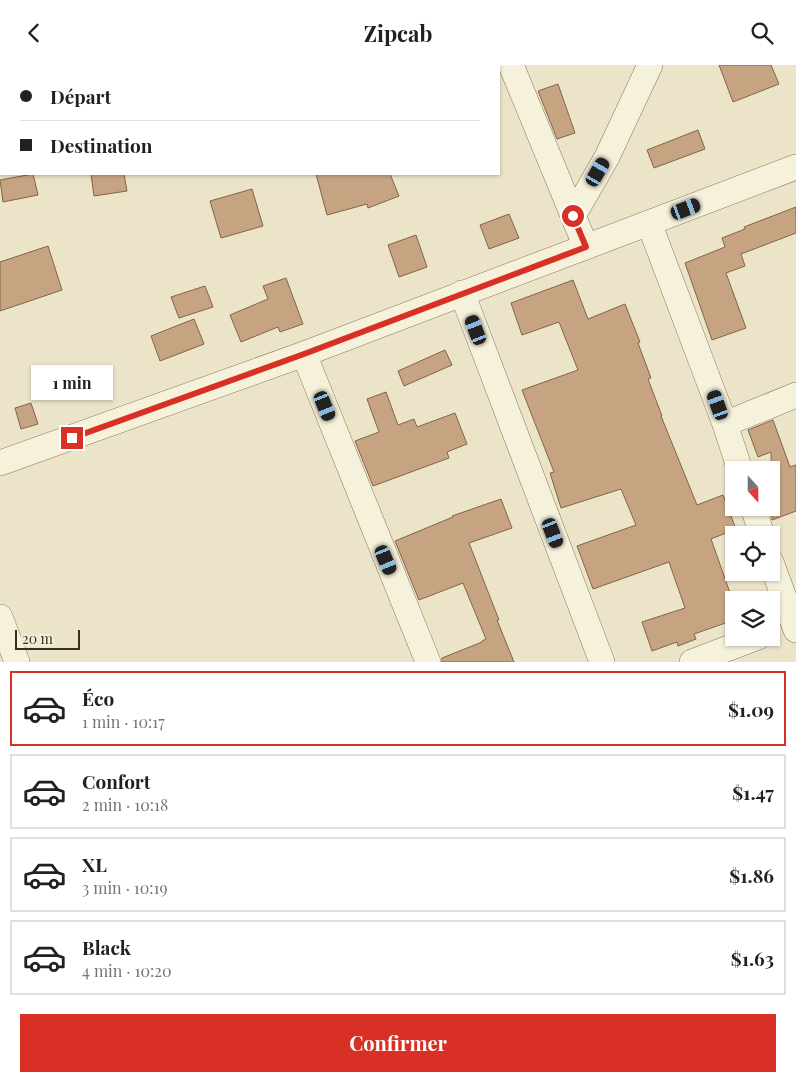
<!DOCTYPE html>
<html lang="fr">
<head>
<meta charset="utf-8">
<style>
	:root { --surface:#fff; --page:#f2f2f2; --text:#202124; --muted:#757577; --line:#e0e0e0; --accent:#d93025 }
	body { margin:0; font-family:"Playfair Display",serif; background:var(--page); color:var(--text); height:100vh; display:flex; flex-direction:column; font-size:19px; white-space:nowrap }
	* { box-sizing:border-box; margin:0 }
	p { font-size:16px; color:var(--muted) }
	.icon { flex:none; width:28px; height:28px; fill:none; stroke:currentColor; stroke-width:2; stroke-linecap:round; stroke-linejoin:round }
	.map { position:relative; height:597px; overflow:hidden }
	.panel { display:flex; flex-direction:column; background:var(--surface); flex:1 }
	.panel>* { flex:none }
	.top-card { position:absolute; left:0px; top:0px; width:500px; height:110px; box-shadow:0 1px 4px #0004; display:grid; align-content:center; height:110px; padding:0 20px; background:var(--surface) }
	.needle { width:32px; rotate:159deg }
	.controls { position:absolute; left:725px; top:396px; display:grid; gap:10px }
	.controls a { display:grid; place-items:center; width:55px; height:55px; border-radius:0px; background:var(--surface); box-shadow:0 1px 4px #0004; font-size:25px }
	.scale { position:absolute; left:15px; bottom:12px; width:65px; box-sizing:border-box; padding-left:5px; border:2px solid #372e21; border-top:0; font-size:14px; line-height:18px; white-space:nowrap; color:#372e21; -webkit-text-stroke:4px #f3eed8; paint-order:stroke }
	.end { position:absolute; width:22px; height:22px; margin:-11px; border:6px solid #d93025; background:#fff; box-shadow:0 0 0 2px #fff }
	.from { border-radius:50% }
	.bubble { position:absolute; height:35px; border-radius:0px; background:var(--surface); box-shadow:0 1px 4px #0004; font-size:16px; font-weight:700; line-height:35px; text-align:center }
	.car { position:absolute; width:15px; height:30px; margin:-15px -8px; border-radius:6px; box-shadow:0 0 4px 1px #0007; background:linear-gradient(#222 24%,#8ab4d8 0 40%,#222 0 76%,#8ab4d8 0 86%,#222 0) }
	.top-card b { display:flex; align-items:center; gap:18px; height:48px; font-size:19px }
	.top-card b+b { border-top:1px solid var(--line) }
	.top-card i { width:12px; height:12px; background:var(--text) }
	ul { padding:9px 0 0; list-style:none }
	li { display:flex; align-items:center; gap:15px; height:75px; margin:0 10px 8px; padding:0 10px; border:2px solid var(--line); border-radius:0px }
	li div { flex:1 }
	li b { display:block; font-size:19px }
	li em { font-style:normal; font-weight:700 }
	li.on { border-color:var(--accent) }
	li>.icon { width:45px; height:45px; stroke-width:1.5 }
	.button { display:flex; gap:10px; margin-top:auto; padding:10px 20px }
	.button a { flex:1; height:58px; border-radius:0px; background:var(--accent); color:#fff; font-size:20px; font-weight:700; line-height:58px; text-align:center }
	header { display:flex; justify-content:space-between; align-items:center; height:65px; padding:0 20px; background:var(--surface); font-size:22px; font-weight:700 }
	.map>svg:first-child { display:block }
	.building { fill:#c6a482; stroke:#836447 }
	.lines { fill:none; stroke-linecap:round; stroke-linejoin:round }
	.minor-casing { stroke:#86775f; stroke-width:26 }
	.minor { stroke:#f6f1db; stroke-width:25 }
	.route { stroke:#d93025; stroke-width:6 }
</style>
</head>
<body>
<header><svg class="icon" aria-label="back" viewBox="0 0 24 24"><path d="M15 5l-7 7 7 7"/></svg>Zipcab<svg class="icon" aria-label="search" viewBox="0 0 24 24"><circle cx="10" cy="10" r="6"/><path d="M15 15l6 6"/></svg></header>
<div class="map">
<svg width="796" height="597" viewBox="0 0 796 597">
	<rect width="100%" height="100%" fill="#ebe4c9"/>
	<g class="building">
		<path d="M719,0H771L779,19L733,37Z"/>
		<path d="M558,19L575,68L557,74L538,26Z"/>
		<path d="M698,65L705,84L654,103L647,85Z"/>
		<path d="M33,109L38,130L3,137L0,115Z"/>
		<path d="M91,109H124L127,126L94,131Z"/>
		<path d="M316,109H390L399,131L368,143L367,139L327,150Z"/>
		<path d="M252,124L263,161L221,173L210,136Z"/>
		<path d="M796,142V168L741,189L745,201L726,208L746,263L712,275L685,198L725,182L722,173L745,164L744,162Z"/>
		<path d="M509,149L519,173L489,184L480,160Z"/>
		<path d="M416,170L427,202L399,212L388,180Z"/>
		<path d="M48,181L62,225L0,246V197Z"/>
		<path d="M286,213L303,259L280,267L278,262L241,277L230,250L268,234L263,221Z"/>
		<path d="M573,215L588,254L625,239L640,277L638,278L651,313L648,314L662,351H661L697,440L723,430L736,464L711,474L734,539V555L694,569L696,574L678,581L677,577L652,586L642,557L685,543L669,497L593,524L577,481L636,460L621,424L561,443L550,408L554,407L522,325L578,305L559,257L522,270L511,238Z"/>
		<path d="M205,221L213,242L179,253L171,232Z"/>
		<path d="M194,254L204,279L160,296L151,271Z"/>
		<path d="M445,285L452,300L404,321L398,306Z"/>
		<path d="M386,327L398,360L414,354L417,362L455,348L467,379L447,387L449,393L373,421L355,376L379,367L367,334Z"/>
		<path d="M31,338L38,359L21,364L15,343Z"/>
		<path d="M773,355L790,402L796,400V446L772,455L771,387L758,392L748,365Z"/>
		<path d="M501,434L512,463L469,478L499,555H497L514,597H442V593L482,577V576L486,574L463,518L419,535L395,476L453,452L452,451Z"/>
	</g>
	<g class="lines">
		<defs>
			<g id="minor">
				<path d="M511,0L586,182"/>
				<path d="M0,49H1"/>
				<path d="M573,151L607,92L650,0"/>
				<path d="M649,158L725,359L740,405"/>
				<path d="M462,228L602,597"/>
				<path d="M304,289L428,597"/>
				<path d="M725,359L796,330"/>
				<path d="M0,398L304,289L796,102"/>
				<path d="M753,442L762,470"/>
				<path d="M771,497L796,565"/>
				<path d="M0,552L17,597"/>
				<path d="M692,597L758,572"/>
			</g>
		</defs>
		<use href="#minor" class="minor-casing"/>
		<use href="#minor" class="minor"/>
	</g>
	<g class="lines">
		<path class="route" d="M72,373L304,289L586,182L573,151"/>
	</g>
</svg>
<div class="controls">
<a><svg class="needle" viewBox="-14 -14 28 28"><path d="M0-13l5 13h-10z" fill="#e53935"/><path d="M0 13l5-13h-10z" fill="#757577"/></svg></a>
<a><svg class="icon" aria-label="locate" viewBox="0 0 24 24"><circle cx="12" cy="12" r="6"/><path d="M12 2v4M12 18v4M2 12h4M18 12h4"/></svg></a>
<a><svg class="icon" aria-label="layers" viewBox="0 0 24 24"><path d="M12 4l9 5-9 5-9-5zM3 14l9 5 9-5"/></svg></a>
</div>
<div class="scale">20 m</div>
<i class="end from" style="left:573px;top:151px"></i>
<i class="end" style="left:72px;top:373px"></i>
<div class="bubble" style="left:31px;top:300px;width:82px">1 min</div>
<i class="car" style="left:598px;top:107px;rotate:30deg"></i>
<i class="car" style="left:686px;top:144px;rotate:69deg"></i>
<i class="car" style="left:476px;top:265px;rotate:339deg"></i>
<i class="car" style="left:718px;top:340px;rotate:340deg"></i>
<i class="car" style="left:325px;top:341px;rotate:158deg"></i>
<i class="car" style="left:553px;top:468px;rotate:159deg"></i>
<i class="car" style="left:386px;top:495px;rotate:157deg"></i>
<div class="top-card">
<b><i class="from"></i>Départ</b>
<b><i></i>Destination</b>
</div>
</div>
<section class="panel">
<ul>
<li class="on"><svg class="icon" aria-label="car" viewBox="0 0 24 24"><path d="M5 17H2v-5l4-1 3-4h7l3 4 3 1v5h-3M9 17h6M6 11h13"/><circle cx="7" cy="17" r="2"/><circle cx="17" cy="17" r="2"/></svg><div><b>Éco</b><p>1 min · 10:17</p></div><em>$1.09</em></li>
<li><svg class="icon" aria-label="car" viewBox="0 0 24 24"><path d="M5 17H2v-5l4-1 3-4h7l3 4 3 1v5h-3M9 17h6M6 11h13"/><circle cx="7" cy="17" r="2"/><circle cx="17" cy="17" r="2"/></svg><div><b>Confort</b><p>2 min · 10:18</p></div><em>$1.47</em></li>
<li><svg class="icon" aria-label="car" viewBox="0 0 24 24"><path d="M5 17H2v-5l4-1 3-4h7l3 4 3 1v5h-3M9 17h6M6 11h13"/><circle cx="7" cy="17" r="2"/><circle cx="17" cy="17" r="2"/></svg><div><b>XL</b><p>3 min · 10:19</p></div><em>$1.86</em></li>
<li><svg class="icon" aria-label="car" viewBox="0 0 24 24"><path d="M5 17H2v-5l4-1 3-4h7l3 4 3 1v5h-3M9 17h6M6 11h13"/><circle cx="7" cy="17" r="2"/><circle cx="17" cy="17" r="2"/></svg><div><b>Black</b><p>4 min · 10:20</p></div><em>$1.63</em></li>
</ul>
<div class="button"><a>Confirmer</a></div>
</section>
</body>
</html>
